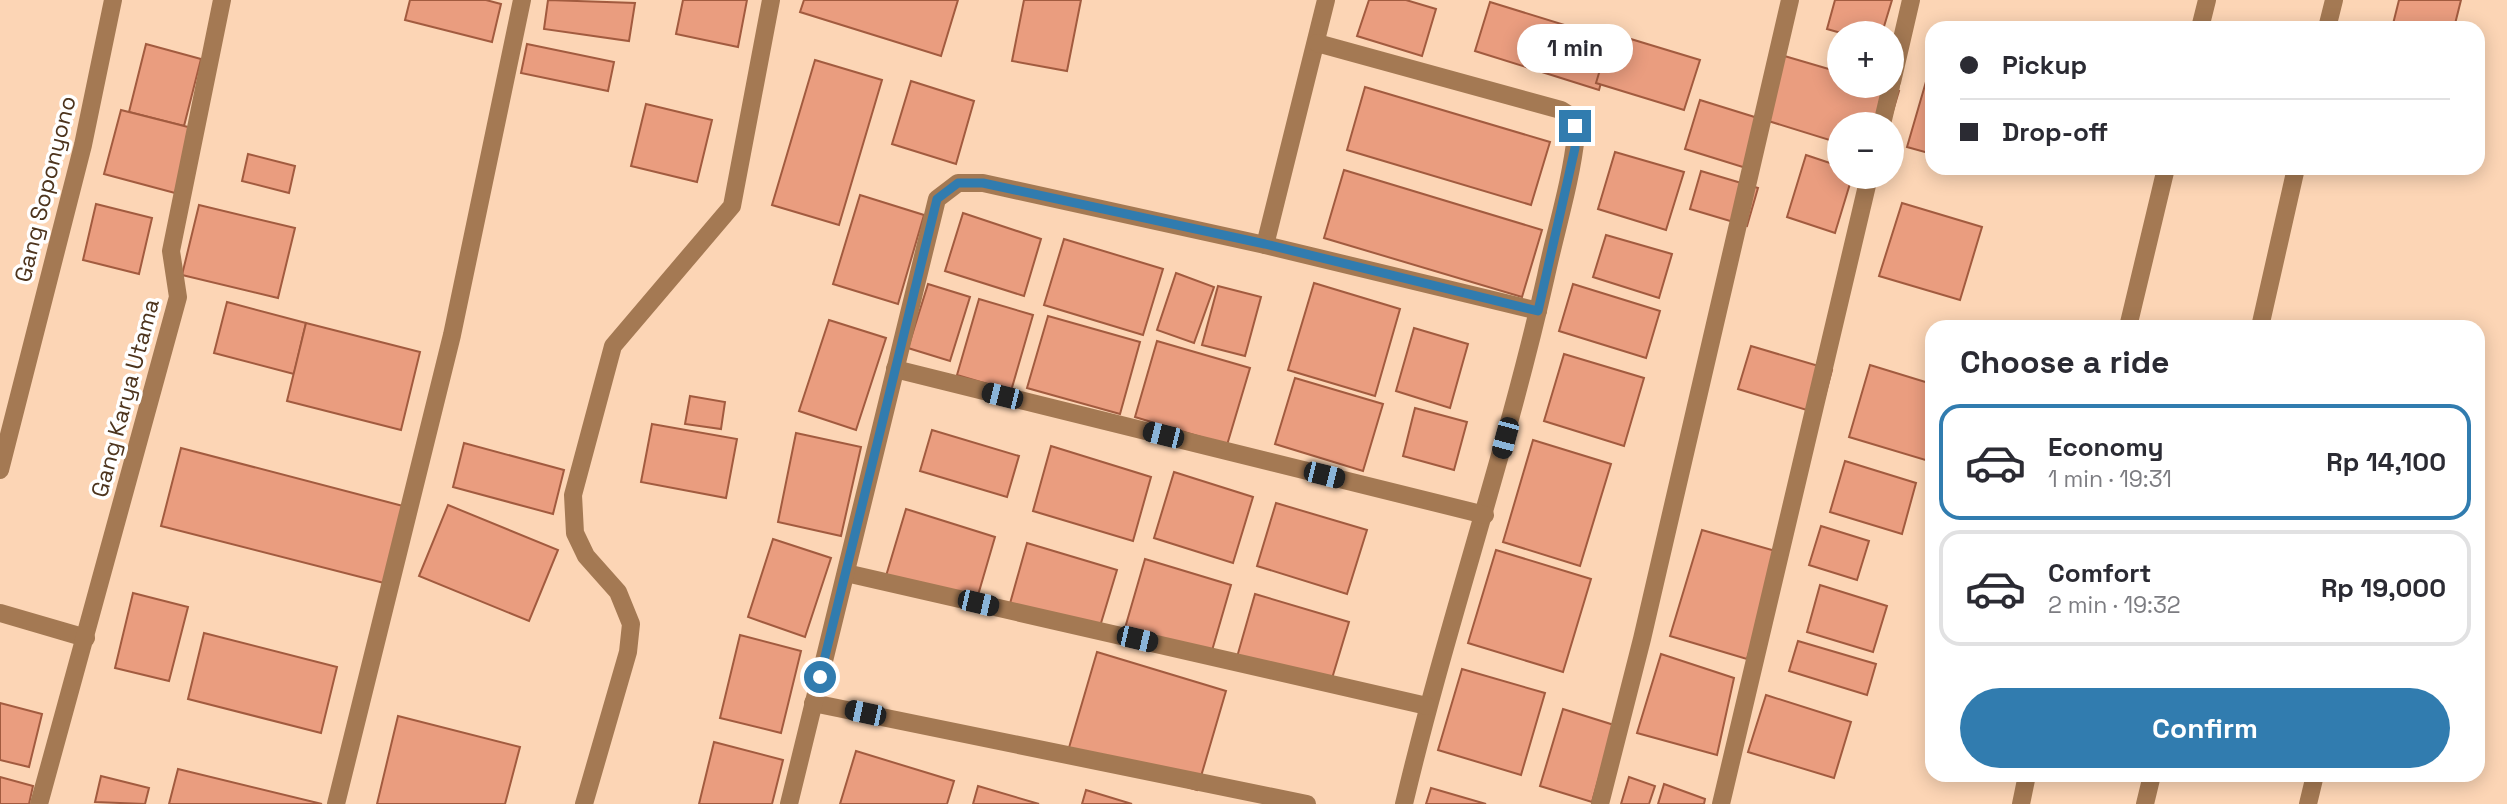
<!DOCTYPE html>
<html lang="en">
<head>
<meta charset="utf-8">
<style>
	:root { --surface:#fff; --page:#f2f2f3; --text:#2b2b33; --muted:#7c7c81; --line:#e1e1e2; --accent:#317caf }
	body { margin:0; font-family:"Space Grotesk",sans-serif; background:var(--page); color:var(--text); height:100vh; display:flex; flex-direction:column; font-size:26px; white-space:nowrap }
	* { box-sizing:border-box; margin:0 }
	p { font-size:23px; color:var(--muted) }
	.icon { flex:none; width:38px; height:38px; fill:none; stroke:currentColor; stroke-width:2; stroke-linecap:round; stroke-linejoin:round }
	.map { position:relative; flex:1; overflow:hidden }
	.sheet { position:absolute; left:1925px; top:320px; width:560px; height:462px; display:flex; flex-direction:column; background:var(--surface); border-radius:21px; box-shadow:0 4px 18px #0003 }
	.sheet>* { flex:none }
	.banner { position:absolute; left:1925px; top:21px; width:560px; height:154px; border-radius:21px; box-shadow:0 4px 18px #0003; display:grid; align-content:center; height:154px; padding:0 35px; background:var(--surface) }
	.tools { position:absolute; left:1827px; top:21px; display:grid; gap:14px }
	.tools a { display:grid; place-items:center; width:77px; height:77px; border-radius:50%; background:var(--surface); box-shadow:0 4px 18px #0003; font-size:35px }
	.end { position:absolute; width:32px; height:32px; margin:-16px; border:9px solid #317caf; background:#fff; box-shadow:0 0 0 4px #fff }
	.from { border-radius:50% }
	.bubble { position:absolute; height:49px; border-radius:24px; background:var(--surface); box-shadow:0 4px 18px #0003; font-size:23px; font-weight:700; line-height:49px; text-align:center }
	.car { position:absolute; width:21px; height:42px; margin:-21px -10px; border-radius:9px; box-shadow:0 0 5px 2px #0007; background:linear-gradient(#222 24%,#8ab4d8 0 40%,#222 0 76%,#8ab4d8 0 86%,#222 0) }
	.banner b { display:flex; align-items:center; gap:24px; height:66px; font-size:26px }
	.banner b+b { border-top:2px solid var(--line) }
	.banner i { width:18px; height:18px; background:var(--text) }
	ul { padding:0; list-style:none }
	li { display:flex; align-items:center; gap:21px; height:116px; margin:0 14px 10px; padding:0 21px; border:4px solid var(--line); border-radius:21px }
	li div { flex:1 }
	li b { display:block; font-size:26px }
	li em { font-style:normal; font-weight:700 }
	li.on { border-color:var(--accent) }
	li>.icon { width:63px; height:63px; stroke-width:1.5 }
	h2 { padding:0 35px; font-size:32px; line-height:84px }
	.action { display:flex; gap:14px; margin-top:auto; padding:14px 35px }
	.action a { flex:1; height:80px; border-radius:42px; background:var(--accent); color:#fff; font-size:28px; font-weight:700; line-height:80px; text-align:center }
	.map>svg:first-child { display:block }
	.building { fill:#ea9d7f; stroke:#a25b3f; stroke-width:2 }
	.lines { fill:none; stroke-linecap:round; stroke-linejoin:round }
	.minor { stroke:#a47953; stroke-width:18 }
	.route { stroke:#317caf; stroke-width:9 }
	.labels { text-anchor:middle; stroke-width:7; stroke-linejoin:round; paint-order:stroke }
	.street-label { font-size:23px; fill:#4d341d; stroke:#fff }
</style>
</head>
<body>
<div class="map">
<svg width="2507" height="804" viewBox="0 0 2507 804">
	<rect width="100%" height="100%" fill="#fcd5b5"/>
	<g class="building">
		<path d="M410,0H486L501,4L492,42L405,20Z"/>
		<path d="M548,0L635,3L629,41L544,29Z"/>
		<path d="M683,0H747L738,47L676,34Z"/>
		<path d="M804,0H958L941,56L800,12Z"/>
		<path d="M1024,0H1081L1067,71L1012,61Z"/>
		<path d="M1369,0H1406L1436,9L1422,56L1357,36Z"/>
		<path d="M1835,0H1892L1882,33H1841L1827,29Z"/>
		<path d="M2399,0H2461L2454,28H2392Z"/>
		<path d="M1490,2L1613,40L1599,90L1475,51Z"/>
		<path d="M1611,33L1700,60L1684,110L1596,83Z"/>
		<path d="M146,44L201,59L184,126L129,112Z"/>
		<path d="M527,44L614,62L608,91L521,73Z"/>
		<path d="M1781,55L1839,72V86H1883L1899,91L1889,124H1839V143L1762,119Z"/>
		<path d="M815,60L882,80L839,225L772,205Z"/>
		<path d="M1932,61V154L1907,147Z"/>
		<path d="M911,81L974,101L956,164L892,144Z"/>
		<path d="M1365,87L1550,142L1531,205L1347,150Z"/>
		<path d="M1700,100L1761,119L1746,168L1685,149Z"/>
		<path d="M646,104L712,120L697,182L631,166Z"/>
		<path d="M121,110L192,128L175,193L104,174Z"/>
		<path d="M1615,152L1684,172L1666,230L1598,209Z"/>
		<path d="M248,154L295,166L289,193L242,181Z"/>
		<path d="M1806,155L1839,166V177H1852L1835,233L1787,217Z"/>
		<path d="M1344,170L1542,230L1522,297L1324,238Z"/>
		<path d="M1701,171L1758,188L1747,226L1690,209Z"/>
		<path d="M860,195L924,215L898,304L833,284Z"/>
		<path d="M1902,203L1982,227L1960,300L1879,276Z"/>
		<path d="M96,204L152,218L139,274L83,260Z"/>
		<path d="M199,205L295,228L278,298L182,275Z"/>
		<path d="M963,213L1041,239L1024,296L945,271Z"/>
		<path d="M1606,235L1672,254L1659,298L1593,277Z"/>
		<path d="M1064,239L1163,269L1143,335L1044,305Z"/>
		<path d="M1176,273L1214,287L1194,343L1157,330Z"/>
		<path d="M1314,283L1400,309L1375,396L1288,370Z"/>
		<path d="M928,284L970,297L950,361L908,348Z"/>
		<path d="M1573,284L1660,311L1646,358L1559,331Z"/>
		<path d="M1218,286L1261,297L1245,356L1202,345Z"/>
		<path d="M979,299L1033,315L1011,391L957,375Z"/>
		<path d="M227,302L306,323L294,374L214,353Z"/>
		<path d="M1048,316L1140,342L1120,414L1027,388Z"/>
		<path d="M829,320L886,338L856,430L799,411Z"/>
		<path d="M306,323L420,352L401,430L287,401Z"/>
		<path d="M1414,328L1468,344L1450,408L1396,391Z"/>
		<path d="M1157,341L1250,368L1227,445L1135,417Z"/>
		<path d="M1751,346L1832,370L1820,414L1738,389Z"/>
		<path d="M1564,354L1644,378L1624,446L1544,421Z"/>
		<path d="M1870,365L1932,384V462L1849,437Z"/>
		<path d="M1295,378L1383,404L1363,471L1275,444Z"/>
		<path d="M690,396L725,402L721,429L685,424Z"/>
		<path d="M1415,408L1467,422L1454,470L1403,456Z"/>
		<path d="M652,424L737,439L726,498L641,482Z"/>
		<path d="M932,430L1019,456L1007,497L920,471Z"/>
		<path d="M796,433L861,447L841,536L778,522Z"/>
		<path d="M1533,440L1611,464L1580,566L1503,542Z"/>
		<path d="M464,443L564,470L553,514L453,487Z"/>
		<path d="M1051,446L1151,477L1133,541L1033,511Z"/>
		<path d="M181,448L403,506L384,583L161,526Z"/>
		<path d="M1845,461L1916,483L1902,534L1830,512Z"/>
		<path d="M1174,472L1253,497L1233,563L1154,538Z"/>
		<path d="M1276,503L1367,530L1347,594L1257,566Z"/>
		<path d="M448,505L558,550L529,621L419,576Z"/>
		<path d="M906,509L995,537L976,602L886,576Z"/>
		<path d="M1821,526L1869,541L1857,580L1809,565Z"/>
		<path d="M1702,530L1779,552L1747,659L1670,636Z"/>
		<path d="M773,539L831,558L805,637L748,617Z"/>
		<path d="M1027,543L1117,570L1098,633L1009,607Z"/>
		<path d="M1496,550L1591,579L1563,672L1468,643Z"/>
		<path d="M1145,559L1231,585L1211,654L1125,628Z"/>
		<path d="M1820,585L1887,606L1873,652L1807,632Z"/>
		<path d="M133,593L188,607L169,681L115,668Z"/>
		<path d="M1255,594L1349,622L1330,685L1237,657Z"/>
		<path d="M204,633L337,667L321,733L188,699Z"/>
		<path d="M740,635L801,651L781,733L720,718Z"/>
		<path d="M1798,641L1876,664L1867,695L1789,671Z"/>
		<path d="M1097,652L1226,691L1197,790L1068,751Z"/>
		<path d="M1661,654L1734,678L1717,755L1637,733Z"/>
		<path d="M1462,669L1545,693L1521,775L1438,750Z"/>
		<path d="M1766,695L1851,722L1834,778L1748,752Z"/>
		<path d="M0,703L42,714L29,767L0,760Z"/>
		<path d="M1563,709L1614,725L1592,802L1540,786Z"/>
		<path d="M398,716L520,747L505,804H377Z"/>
		<path d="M714,742L783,760L772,804H699Z"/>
		<path d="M856,751L954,781L947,804H840Z"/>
		<path d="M178,769L322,804H169Z"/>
		<path d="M101,776L149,788L145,804L95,802Z"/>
		<path d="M0,777L33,786L29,804H0Z"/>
		<path d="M1629,777L1655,786L1649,804H1621Z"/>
		<path d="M1664,784L1705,799L1704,804H1658Z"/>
		<path d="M978,786L1039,804H973Z"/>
		<path d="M1431,788L1486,804H1426Z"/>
		<path d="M1086,790L1132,804H1082Z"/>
	</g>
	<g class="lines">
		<g class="minor">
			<path d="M1326,0L1265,245L1538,311"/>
			<path d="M2200,28L2207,0"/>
			<path d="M2327,28L2334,0"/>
			<path d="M1317,43L1561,110L1569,115L1576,135C1571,182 1556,229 1546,276C1506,454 1446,626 1404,804"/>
			<path d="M1892,82L1911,0"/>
			<path d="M1882,124L1891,86"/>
			<path d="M2128,327L2166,168"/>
			<path d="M2260,327L2296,168"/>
			<path d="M895,369L1485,515"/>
			<path d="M0,470L83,145L113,0"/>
			<path d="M846,573L1427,706"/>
			<path d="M0,613L86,638"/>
			<path d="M813,703L1307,804"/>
			<path d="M39,804L178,297L171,251L222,0"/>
			<path d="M336,804L452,335L522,0"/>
			<path d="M584,804L628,652L631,624L618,592L586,556L575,533L573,495L613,346L732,206L771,0"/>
			<path d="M789,804L937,199L958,183H983L1265,245"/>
			<path d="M1600,804L1642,639L1790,0"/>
			<path d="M1721,804L1869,177"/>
			<path d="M2021,804L2027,775"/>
			<path d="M2145,804L2152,775"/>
			<path d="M2308,804L2315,775"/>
		</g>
	</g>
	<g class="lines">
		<path class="route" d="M820,677L937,199L958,183H983L1265,244L1538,311L1575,148V126"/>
	</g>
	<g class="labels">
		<g class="street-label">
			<text transform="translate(45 189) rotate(-76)" y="8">Gang Soponyono</text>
			<text transform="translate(125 398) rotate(-75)" y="8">Gang Karya Utama</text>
		</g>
	</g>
</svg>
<div class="tools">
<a>+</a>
<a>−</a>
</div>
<i class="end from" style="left:820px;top:677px"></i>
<i class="end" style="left:1575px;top:126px"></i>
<div class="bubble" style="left:1517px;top:24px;width:116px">1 min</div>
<i class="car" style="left:1002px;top:396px;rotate:284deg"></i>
<i class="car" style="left:1163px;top:435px;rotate:284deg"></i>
<i class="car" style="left:1505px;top:438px;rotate:195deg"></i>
<i class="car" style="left:1324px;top:475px;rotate:104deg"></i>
<i class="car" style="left:978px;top:603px;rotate:103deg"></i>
<i class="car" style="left:1137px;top:639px;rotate:103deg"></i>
<i class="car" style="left:865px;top:713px;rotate:282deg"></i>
<div class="banner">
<b><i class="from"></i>Pickup</b>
<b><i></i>Drop-off</b>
</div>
<section class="sheet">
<h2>Choose a ride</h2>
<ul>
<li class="on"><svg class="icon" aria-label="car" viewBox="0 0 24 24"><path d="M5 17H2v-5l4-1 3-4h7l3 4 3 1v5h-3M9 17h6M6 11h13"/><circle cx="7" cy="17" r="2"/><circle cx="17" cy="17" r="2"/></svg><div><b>Economy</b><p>1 min · 19:31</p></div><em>Rp 14,100</em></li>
<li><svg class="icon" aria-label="car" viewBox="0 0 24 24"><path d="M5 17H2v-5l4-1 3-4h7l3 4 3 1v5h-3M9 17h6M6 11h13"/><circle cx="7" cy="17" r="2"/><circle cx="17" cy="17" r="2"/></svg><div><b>Comfort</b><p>2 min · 19:32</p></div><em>Rp 19,000</em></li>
</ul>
<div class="action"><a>Confirm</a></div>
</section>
</div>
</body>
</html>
